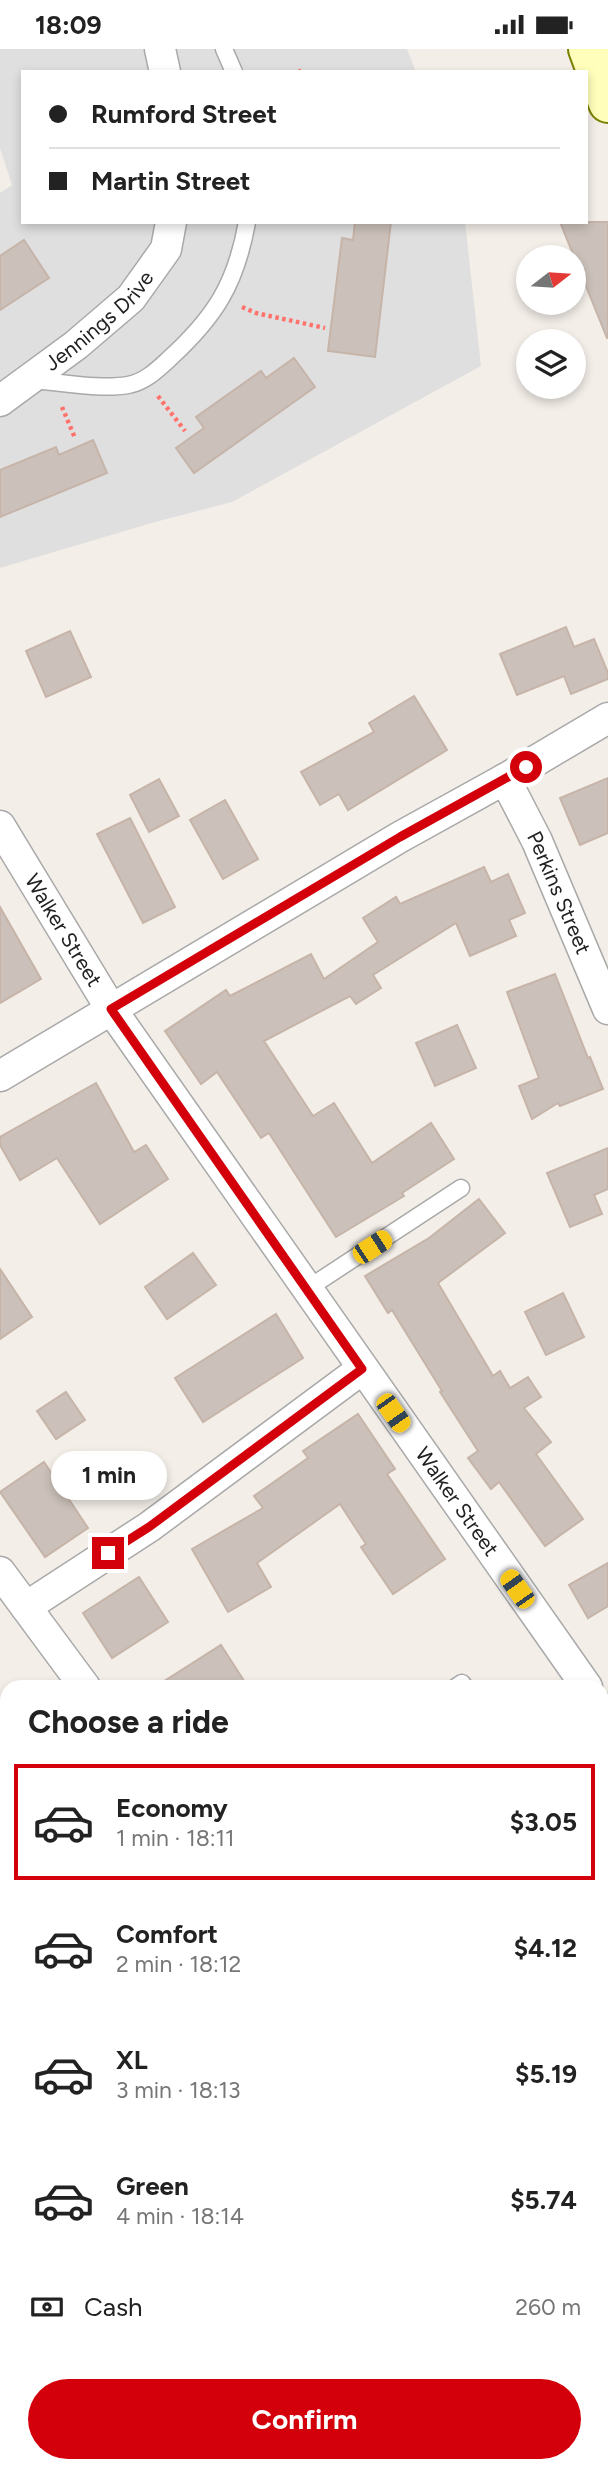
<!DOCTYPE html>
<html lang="en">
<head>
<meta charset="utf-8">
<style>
	:root { --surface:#fff; --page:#f2f2f2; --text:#222; --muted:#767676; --line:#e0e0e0; --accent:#d3000c }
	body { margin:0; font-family:Figtree,sans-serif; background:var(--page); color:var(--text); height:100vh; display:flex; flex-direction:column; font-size:26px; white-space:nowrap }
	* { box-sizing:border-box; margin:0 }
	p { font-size:23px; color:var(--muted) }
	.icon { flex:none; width:38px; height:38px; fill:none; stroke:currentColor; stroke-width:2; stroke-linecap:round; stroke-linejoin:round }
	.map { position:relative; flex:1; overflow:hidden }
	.side { position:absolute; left:0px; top:1631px; width:609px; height:793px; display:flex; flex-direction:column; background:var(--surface); border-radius:21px 21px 0 0; box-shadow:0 4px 10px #0003 }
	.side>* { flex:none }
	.banner { position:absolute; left:21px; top:21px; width:567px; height:154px; border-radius:0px; box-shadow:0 4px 10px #0003; display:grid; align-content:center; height:154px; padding:0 28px; background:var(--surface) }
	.needle { width:46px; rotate:73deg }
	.tools { position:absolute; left:516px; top:196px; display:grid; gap:14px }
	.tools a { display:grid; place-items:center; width:70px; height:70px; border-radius:50%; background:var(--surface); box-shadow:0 4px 10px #0003; font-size:35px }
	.end { position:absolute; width:32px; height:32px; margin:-16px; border:9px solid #d3000c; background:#fff; box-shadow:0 0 0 4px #fff }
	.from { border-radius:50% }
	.bubble { position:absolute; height:49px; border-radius:24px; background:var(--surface); box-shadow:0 4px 10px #0003; font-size:23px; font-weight:700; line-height:49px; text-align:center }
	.car { position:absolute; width:21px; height:42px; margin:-21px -10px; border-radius:9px; box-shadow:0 0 5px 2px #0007; background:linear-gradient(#f5c518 24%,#345 0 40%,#f5c518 0 76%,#345 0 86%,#f5c518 0) }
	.banner b { display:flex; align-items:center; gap:24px; height:66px; font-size:26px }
	.banner b+b { border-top:2px solid var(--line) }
	.banner i { width:18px; height:18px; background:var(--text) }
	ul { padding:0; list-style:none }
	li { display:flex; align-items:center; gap:21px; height:116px; margin:0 14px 10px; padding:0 14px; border:4px solid transparent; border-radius:0px }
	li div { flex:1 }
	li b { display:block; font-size:26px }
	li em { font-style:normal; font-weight:700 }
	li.active { border-color:var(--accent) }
	li>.icon { width:63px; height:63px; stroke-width:1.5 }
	h2 { padding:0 28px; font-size:32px; line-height:84px }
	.pay { display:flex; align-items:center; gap:18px; height:77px; padding:0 28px; font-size:26px }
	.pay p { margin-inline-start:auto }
	.primary-button { display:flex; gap:14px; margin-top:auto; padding:14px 28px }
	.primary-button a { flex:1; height:80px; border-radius:42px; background:var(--accent); color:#fff; font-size:28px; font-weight:700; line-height:80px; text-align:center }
	.status { display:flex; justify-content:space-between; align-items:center; height:49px; padding:0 35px; background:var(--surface); direction:ltr }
	.status svg { height:19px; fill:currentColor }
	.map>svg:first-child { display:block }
	.residential { fill:#e0dfdf }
	.cemetery { fill:#a7cdab }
	.building { fill:#cbc1ba; stroke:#c6b4a9; stroke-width:2 }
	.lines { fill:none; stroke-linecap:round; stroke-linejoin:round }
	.lane-casing { stroke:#a9a9a9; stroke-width:19 }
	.street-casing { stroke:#a9a9a9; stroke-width:33 }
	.secondary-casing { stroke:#7b8100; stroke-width:42 }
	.path { stroke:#ff736c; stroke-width:4.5; stroke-dasharray:3.5 3.5; stroke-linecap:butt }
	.lane { stroke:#fff; stroke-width:16 }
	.street { stroke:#fff; stroke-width:30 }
	.secondary { stroke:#fffeba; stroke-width:38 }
	.route { stroke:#d3000c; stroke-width:9 }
	.labels { text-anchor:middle; stroke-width:5; stroke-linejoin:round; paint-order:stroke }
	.street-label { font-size:21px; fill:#222; stroke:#fff }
</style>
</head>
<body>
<div class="status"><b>18:09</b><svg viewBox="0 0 49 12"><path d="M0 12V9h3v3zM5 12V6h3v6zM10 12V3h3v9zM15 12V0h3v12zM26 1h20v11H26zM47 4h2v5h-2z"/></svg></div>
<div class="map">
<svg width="608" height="2423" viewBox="0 0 608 2423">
	<rect width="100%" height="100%" fill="#f3eee8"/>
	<path class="residential" d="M0,0H407L416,23H23V173H465L481,317L232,453L155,473L0,519V144L12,136L0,99Z"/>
	<path class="cemetery" d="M608,1930V2423H180L185,2417H602V1936Z"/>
	<g class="building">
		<path d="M355,173H391L375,308L328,302L342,189L353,191Z"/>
		<path d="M560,173H608V289H607Z"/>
		<path d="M24,191L49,229L0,261V207Z"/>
		<path d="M294,309L315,338L194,424L176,399L204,379L196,368L261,322L266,329Z"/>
		<path d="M93,391L107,424L0,468V421L56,398L59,406Z"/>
		<path d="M566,578L574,598L594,590L608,624V630L571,645L564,627L517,646L500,605Z"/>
		<path d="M70,582L91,628L46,648L26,602Z"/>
		<path d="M414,647L447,701L348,761L339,745L320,756L301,723L374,683L369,674Z"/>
		<path d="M608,729V784L580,796L560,749Z"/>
		<path d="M159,730L179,767L149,783L130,746Z"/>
		<path d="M225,751L258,810L223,830L190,771Z"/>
		<path d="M130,769L175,858L143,874L97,785Z"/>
		<path d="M484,818L491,833L508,825L525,864L509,871L516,887L470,907L456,874L373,926L381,939L356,955L350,947L264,992L313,1067L334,1054L372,1114L431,1074L454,1110L402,1144L404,1147L336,1188L269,1084L261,1089L217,1023L201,1035L165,982L226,941L230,947L311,905L324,930L378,893L363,869L396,848L400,855Z"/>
		<path d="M0,858L41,930L0,954Z"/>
		<path d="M555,925L588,1009L590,1008L603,1040L560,1057L558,1054L532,1070L519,1037L539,1029L507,943Z"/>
		<path d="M457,976L476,1019L435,1037L416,994Z"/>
		<path d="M96,1034L134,1103L146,1096L168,1130L100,1175L57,1109L20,1131L0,1096V1088Z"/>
		<path d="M608,1099V1140L594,1146L602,1165L570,1178L547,1124Z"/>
		<path d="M479,1150L505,1184L438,1234L493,1327L500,1322L510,1339L528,1328L541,1348L524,1359L551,1393L536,1405L583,1470L545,1497L499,1433L491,1440L468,1409L478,1402L440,1343L442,1342L392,1261L388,1264L365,1227L429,1189Z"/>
		<path d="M193,1204L216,1236L167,1270L145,1238Z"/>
		<path d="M0,1220L32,1268L0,1290Z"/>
		<path d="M563,1244L584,1288L546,1306L525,1263Z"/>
		<path d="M276,1265L303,1309L203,1373L175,1329Z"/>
		<path d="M66,1343L85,1371L56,1390L37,1362Z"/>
		<path d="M358,1365L395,1420L387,1425L445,1510L393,1545L361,1498L366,1495L340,1455L257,1514L271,1538L228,1563L192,1500L263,1459L254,1447L308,1409L303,1402Z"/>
		<path d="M44,1413L88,1479L45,1508L0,1443Z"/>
		<path d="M608,1514V1557L588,1569L569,1536Z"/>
		<path d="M139,1528L168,1573L112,1609L83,1564Z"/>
		<path d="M221,1596L248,1638H155Z"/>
	</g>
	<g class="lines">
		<defs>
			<g id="lane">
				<path d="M224,0L234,23"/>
				<path d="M31,331C61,333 100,341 128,336C145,333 157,321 169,310C215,268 236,235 247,173"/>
				<path d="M307,1240L461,1139"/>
				<path d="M456,1638L462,1634L465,1638"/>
				<path d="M450,2417L456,2423"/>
			</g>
			<g id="street">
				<path d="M160,0L165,23"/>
				<path id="s1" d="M0,352L76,296L131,249L166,200L171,173"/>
				<path id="s2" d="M505,730L537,792L608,960"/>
				<path id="s3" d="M0,777L111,960L587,1638"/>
				<path d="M0,1027L400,788L505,730L608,669"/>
				<path d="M0,1523L85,1638"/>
				<path d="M26,1558L149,1478L362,1320"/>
				<path d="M602,1659L608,1667"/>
				<path d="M602,1886L608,1879"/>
				<path d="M0,2197L7,2206"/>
				<path d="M142,2423L148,2417"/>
			</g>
			<path id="secondary" d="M588,0L608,54"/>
		</defs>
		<use href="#lane" class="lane-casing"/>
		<use href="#street" class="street-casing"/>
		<use href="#secondary" class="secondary-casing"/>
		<g class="path">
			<path d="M298,23L303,21"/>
			<path d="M242,258L256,264L325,279"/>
			<path d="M158,347L185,382"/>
			<path d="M62,358L75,389"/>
			<path d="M602,2109L608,2104"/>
			<path d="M602,2354L608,2349"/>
			<path d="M531,2423L538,2417"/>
		</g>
		<use href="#lane" class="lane"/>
		<use href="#street" class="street"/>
		<use href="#secondary" class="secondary"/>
	</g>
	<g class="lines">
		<path class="route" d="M108,1504L149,1478L362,1320L111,960L400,788L526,718"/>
	</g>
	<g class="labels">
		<g class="street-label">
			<text dy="7" stroke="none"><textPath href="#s1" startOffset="128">Jennings Drive</textPath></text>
			<text dy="7" stroke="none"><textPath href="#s2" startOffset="126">Perkins Street</textPath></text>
			<text dy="7" stroke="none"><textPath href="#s3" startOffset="122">Walker Street</textPath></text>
			<text dy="7" stroke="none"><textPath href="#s3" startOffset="816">Walker Street</textPath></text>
		</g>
	</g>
</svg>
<div class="tools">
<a><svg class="needle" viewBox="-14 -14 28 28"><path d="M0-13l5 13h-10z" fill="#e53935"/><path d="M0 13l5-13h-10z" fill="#767676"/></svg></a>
<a><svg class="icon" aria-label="layers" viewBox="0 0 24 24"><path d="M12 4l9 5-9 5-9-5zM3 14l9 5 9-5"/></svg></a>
</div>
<i class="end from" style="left:526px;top:718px"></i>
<i class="end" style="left:108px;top:1504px"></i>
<div class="bubble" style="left:51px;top:1402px;width:116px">1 min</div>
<i class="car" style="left:372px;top:1198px;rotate:57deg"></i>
<i class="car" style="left:393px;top:1364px;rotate:145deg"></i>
<i class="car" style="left:517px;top:1540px;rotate:325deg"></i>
<div class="banner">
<b><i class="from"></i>Rumford Street</b>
<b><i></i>Martin Street</b>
</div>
<section class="side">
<h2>Choose a ride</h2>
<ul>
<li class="active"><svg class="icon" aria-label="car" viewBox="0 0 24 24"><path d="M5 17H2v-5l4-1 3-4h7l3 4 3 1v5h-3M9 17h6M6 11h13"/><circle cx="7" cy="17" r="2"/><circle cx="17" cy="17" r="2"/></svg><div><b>Economy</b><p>1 min · 18:11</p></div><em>$3.05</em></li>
<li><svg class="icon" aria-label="car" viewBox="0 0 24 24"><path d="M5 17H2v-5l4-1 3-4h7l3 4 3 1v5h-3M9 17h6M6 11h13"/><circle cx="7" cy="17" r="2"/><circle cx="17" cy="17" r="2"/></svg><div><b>Comfort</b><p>2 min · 18:12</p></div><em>$4.12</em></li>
<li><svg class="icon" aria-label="car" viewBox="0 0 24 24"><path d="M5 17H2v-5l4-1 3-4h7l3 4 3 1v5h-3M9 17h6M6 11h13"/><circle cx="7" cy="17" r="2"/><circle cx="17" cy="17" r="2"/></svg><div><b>XL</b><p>3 min · 18:13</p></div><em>$5.19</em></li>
<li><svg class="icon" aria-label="car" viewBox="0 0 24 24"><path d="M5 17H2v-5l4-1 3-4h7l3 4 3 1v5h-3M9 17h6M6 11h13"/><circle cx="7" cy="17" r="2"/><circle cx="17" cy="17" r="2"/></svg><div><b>Green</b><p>4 min · 18:14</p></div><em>$5.74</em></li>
</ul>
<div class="pay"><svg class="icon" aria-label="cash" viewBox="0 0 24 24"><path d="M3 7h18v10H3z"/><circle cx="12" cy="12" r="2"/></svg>Cash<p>260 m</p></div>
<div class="primary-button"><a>Confirm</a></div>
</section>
</div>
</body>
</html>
